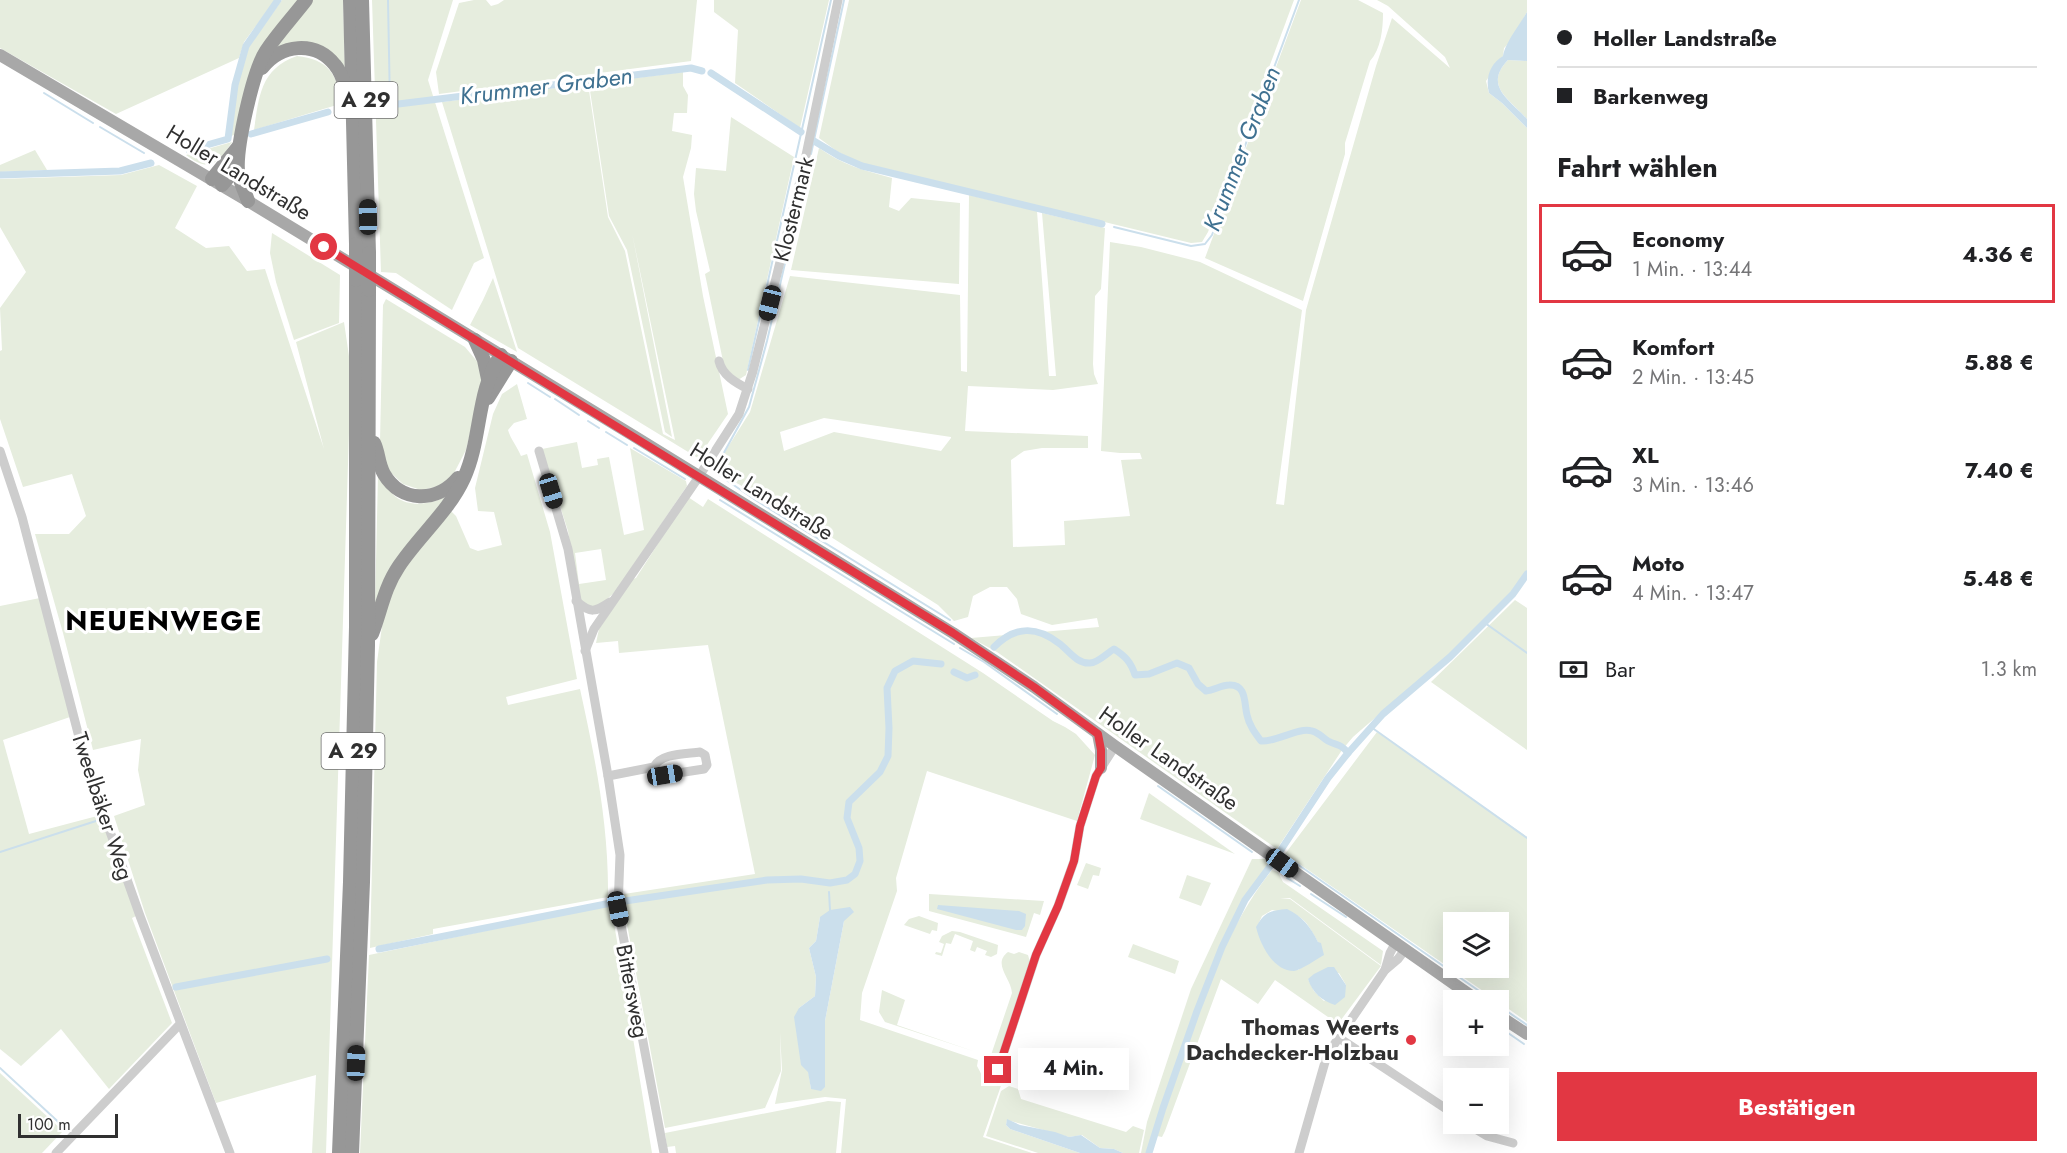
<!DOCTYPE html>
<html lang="de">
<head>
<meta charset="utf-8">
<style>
	:root { --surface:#fff; --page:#f2f2f2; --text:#202124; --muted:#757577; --line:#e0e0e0; --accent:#e23743 }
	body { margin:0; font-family:Jost,sans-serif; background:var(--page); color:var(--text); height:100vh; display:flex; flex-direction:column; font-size:22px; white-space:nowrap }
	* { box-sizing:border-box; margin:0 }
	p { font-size:20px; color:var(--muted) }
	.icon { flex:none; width:33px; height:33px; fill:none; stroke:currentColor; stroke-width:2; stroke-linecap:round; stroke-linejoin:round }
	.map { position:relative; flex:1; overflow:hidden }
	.sheet { display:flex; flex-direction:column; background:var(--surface); width:540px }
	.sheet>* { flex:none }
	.guide { display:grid; align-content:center; height:132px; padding:0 30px; background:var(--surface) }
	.controls { position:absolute; left:1443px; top:912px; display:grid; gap:12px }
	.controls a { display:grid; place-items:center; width:66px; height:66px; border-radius:0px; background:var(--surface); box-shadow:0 6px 24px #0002; font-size:30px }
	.scale { position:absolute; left:18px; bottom:15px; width:100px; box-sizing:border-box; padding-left:6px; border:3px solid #303030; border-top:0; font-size:16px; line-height:21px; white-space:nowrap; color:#303030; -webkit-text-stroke:4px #fff; paint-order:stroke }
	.end { position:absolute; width:27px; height:27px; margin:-14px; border:8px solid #e23743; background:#fff; box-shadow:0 0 0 3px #fff }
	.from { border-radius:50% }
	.bubble { position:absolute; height:42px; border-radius:0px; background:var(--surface); box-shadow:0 6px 24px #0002; font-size:20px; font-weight:700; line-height:42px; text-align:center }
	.car { position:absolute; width:18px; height:36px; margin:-18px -9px; border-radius:8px; box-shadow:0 0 4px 2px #0007; background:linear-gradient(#222 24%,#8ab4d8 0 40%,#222 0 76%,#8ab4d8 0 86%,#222 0) }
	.guide b { display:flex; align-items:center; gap:21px; height:57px; font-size:22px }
	.guide b+b { border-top:2px solid var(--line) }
	.guide i { width:15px; height:15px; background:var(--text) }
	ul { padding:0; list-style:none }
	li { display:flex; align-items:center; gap:18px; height:99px; margin:0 12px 9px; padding:0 18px; border:3px solid transparent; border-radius:0px }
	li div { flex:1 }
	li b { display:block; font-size:22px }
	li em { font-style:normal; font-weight:700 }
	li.selected { border-color:var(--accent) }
	li>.icon { width:54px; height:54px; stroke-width:1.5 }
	h2 { padding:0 30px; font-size:27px; line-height:72px }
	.pay { display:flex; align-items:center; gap:15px; height:66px; padding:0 30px; font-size:22px }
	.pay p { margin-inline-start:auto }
	.cta { display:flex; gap:12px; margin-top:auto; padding:12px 30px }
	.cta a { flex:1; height:69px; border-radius:0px; background:var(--accent); color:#fff; font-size:24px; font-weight:700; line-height:69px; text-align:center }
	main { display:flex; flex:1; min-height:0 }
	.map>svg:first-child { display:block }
	.green { fill:#e6edde; fill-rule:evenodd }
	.water { fill:#cbdfec }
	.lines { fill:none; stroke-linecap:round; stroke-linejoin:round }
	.stream { stroke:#cbdfec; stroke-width:2 }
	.canal { stroke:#cbdfec; stroke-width:7 }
	.minor { stroke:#cdcdcd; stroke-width:9 }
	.major { stroke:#a8a8a8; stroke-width:12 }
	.highway { stroke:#979797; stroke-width:14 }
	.highway-bridge { stroke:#979797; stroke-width:14 }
	.route { stroke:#e23743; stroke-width:8 }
	.poi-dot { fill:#e23743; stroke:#fff; stroke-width:2 }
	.labels { text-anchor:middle; stroke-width:6; stroke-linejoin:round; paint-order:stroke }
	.shield { fill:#fff; stroke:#6e6e6e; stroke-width:1.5 }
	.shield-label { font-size:21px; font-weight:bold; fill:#303030 }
	.street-label { font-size:22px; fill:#303030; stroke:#fff }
	.poi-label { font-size:22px; font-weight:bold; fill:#303030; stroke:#fff; text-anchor:end }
	.water-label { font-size:24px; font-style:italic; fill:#3f7191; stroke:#fff }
	.district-label { font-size:28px; font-weight:bold; letter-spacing:1.5px; fill:#000; stroke:#fff }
</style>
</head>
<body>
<main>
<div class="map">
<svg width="1527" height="1153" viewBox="0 0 1527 1153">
	<rect width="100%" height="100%" fill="#fff"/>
	<g class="green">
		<path d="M0,0H275L244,42L239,58L116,114L0,48Z"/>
		<path d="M282,0H299L268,39L235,135L230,136L237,86L249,46Z"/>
		<path d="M311,0H343L345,72L330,54L270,55Z"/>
		<path d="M372,0H453L428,80L484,258L474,263L452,310L396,273L381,272Z"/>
		<path d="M474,0H486L491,6L498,4L504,0H697L691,61L439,94L436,72L459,3Z"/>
		<path d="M714,0H829L800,128L735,83L738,30L714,12Z"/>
		<path d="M849,0H1294L1208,232L1202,242L1191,243L858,162L838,152L819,138Z"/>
		<path d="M1301,0H1358L1383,13C1383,29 1381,49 1370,61L1345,143V154L1303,301L1205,258Z"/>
		<path d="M1377,0H1527V12L1510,42L1504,48L1503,56L1486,81L1489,93L1502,103L1527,128V571C1481,637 1413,684 1353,737L1342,750L1277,849L997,652L971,638L1099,627L1097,618L1052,625L1021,614L1017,599L1007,587H990L973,596L968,617L954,621L938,605L820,530L717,472L716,466L750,412L790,276L960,295L961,371L967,372L969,195L1037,211L1049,376H1056L1042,213L1105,228L1101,289L1095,296L1093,364L1094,374L1098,384L1053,390L968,386L965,431L1088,436V448H1042L1024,451L1011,460L1013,547L1065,545L1064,521L1130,516L1121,460L1142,459L1140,453H1120L1101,451L1110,242L1141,247L1200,262L1302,310L1276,504L1284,505L1306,310L1376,66L1392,18L1450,68L1445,57L1388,6ZM824,418L951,437V438L941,451L834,432L784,451L780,432Z"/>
		<path d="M297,56C327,59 339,74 340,104L254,130C259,97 260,69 297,56Z"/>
		<path d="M1508,60L1527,61V119C1510,99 1483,86 1508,60Z"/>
		<path d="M683,72V86L688,95L687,113H674L672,131L692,135L691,148L683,177L703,296L728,414L698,458L518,348L442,102L588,84L608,217L625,251L663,434L675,440L632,233L672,437L665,432L627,250L609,216L589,84Z"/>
		<path d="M731,117L794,157L746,375L738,380L724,366L705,274L710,271L696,211L694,194L696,168L726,171Z"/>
		<path d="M232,142C218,164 209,173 186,155Z"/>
		<path d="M819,148C841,164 865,171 892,178L889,207L899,211L911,198L960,203L959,284L791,270Z"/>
		<path d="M35,150L47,170L0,172V165Z"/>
		<path d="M159,165L197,186L175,228L206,248L229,246L247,271L265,269L324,449L296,342L344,322L351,370L326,1153H312L316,1075L216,1103L145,913L114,816L145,805L138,770L141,739L93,750L63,633L35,534H69L86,516L72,474L23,487L0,419V351L2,350L0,308L26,272L0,227V179L121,175Z"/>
		<path d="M272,233L340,275L339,323L294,340L276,282L270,253Z"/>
		<path d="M493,278L517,352L470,325L483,300Z"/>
		<path d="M386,299L465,347L481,366L483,377L466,450L453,475L439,486L421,490L403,484L388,470L380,441L383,305Z"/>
		<path d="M517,384L527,419L514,423L508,430C511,440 517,446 521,456L527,454L550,532L577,679L506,697L508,705L580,689C595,757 609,826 608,897L433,929V934L370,948L377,662L386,598L410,558L450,510L456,516L470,548L478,551L502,545L494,512L478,511L475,488L493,414L502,394Z"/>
		<path d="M577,442L582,468L598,465L597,459L609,457L624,535L644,530L630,448L686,481L687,486L615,592L598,607L586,606L579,601L568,531L542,449ZM601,549L606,580L579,584L575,553Z"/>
		<path d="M378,474C384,480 389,492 396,497C412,509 435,503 451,494L375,606Z"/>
		<path d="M688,497L703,507L708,499L983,673L1053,721L1065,727L1076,734L1095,755L1077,821L927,771L896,878L897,891L862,993L860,1020L978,1060L977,1066L987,1085L991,1084L997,1078L1003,1080L983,1137L1032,1153H841L846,1099L825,1097L775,1104L782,1070L780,1032L781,1071L765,1108L665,1128L623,903L624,894L755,874L708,645L619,653L618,641L596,643L599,629L633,579L636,578ZM820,917L844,921L825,1021V1087L811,1089L799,1008L815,996L816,977L809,948L816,941Z"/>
		<path d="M40,598L70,717L3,740L29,834L101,815L136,916L132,918L172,1023L109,1089L61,1029L21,1066L0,1049V606Z"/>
		<path d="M1515,600L1527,608V750L1431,682Z"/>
		<path d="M1377,732L1527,837V1022L1499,1002L1498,1000H1496L1285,854ZM1454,922H1498V968H1454Z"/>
		<path d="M1149,793L1235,854L1140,819Z"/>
		<path d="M1252,859H1265L1271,864L1243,900L1227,933L1197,1005L1147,1153H1141L1147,1122L1191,989Z"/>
		<path d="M1086,863L1101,868L1099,876L1093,875L1088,889L1077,885Z"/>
		<path d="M1272,870L1278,872L1283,882L1383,951L1381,965L1290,898L1280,899H1290L1381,966L1338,1024L1275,980L1258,1004L1221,979L1165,1131L1162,1137L1157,1136C1185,1050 1215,941 1272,870ZM1272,910C1302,915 1303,915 1318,942L1307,964L1298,970C1269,965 1266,952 1257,927L1262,916ZM1339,973L1346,985L1324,1001L1314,991L1308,979Z"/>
		<path d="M1187,875L1211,883L1201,906L1179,898Z"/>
		<path d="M929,894L1044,901L1040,915L1034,913L1026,937L929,911Z"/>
		<path d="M611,905L652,1153H360L369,955Z"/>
		<path d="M919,916L938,923L937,931L932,930L930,934L904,925L909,919Z"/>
		<path d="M952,931L960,932L998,945L997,954L991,957L985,955L987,951L977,947L975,952L970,950L973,941L955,934L951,944L946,943L942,956L935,954L936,952L941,953L944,944L939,942L942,936Z"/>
		<path d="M1133,944L1179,961L1175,974L1128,957Z"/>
		<path d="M1008,952L1014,954L1019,952L1028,955L1030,962L999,1054L993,1056L991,1055L1012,993C1011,978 992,964 1008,952Z"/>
		<path d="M882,990L905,1000L897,1025L976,1052L885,1022L879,1012Z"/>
		<path d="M0,1073L63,1131L42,1153H0Z"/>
		<path d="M1009,1086L1018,1089L1021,1099L1126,1132L1133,1126L1144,1130L1139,1153H1123L1114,1149L1100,1148L1082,1135L1069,1137L1007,1120L1006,1125L1010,1129L1080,1153H1038L986,1136L1001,1091Z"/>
		<path d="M828,1101L841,1102L836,1153H676L675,1146L667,1147L665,1133Z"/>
	</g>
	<g class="water">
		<path d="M1527,12V61L1508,60C1483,86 1510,100 1527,119V128L1502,103L1489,93C1485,78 1490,64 1503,56C1505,43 1520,24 1527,12Z"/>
		<path d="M938,905L1019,911L1026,914L1025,926L1022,930H1016L937,909Z"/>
		<path d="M850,907L854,912L844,921L825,1021V1087L821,1091L811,1089L808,1072L801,1065L794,1017L799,1008L815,996L816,977L809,948L816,941L820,917L830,910Z"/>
		<path d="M1287,909C1303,917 1310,926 1318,942L1321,943L1324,955C1317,959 1301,970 1294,971C1273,971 1260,944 1256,927C1265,911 1270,911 1287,909Z"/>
		<path d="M1328,967H1334L1346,985L1345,997L1335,1005C1322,1001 1312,992 1308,979L1314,974Z"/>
		<path d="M1007,1119L1020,1125L1055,1132L1069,1137L1081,1135L1100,1148L1114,1149L1123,1153H1080L1010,1129L1006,1125Z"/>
	</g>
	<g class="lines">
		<g class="stream">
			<path d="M388,0L390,105"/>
			<path d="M44,93L93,123"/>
			<path d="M100,127L144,153"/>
			<path d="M811,154L844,0"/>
			<path d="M801,194L767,341L749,407L715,469L716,473L757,501L950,620"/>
			<path d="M1114,227L1191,246L1205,244L1212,235L1299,0"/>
			<path d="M748,370L831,0"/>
			<path d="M528,383L550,397"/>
			<path d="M555,399L579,415"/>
			<path d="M588,421L599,428"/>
			<path d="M606,432L627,445"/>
			<path d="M634,448L685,479"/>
			<path d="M720,500L954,644"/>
			<path d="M1485,623L1527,653"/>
			<path d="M960,648L984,662L1057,714"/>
			<path d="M1371,727L1527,838"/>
			<path d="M1158,786L1252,852"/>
			<path d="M0,852L99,820"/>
			<path d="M1280,852L1492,1000"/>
			<path d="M1287,878L1300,886"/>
			<path d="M829,892L830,910"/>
			<path d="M1311,894L1346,917"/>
			<path d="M1498,1005L1527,1025"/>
			<path d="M1498,1026L1524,1044"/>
			<path d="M0,1068L66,1129"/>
		</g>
		<g class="canal">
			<path d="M711,73L801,132"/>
			<path d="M390,105L691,68L702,71"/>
			<path d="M251,134L328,112"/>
			<path d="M814,141L839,156L862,166L1102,224"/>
			<path d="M189,150L228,139L235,85L246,46L278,0"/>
			<path d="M0,175L120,171L151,163"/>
			<path d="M994,647C1015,626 1036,625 1060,644C1069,651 1077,664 1090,663C1098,663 1107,653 1114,649C1125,656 1131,662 1135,675L1149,674L1177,663L1189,668L1198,684L1206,691C1214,690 1222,685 1229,685C1247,684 1244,704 1247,715C1249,725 1255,733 1261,741C1277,742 1298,727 1312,731C1318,732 1323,738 1328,741C1337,746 1340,743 1348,753"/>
			<path d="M954,672L967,678L975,675"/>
			<path d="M625,901L767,880L801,879L830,883L847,880L855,874L860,861L859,848L847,818L849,802L880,772L888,756L889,728L887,688L895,671L913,661L941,664"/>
			<path d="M379,949L611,903"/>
			<path d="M176,987L327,959"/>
			<path d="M1149,1153L1163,1108L1197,1011L1222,947L1245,900L1271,865L1328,778L1348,753L1383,714L1450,657L1513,594L1527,574"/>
		</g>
		<g class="minor">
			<path d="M719,361C722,375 736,383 748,389"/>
			<path d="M0,451L22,517L86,764L140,916L230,1153"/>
			<path d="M539,451L568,549L608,776L620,855L618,909L664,1153"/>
			<path d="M576,601C591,614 595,612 610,602"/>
			<path d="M585,651L594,629L696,481L739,414L753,371L804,165L838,0"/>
			<path d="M608,776L654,767C660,753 686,754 700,752L705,755L707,765L704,769L665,775L659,773L654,767"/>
			<path d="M1385,970L1390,953L1395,944"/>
			<path d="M1339,1038L1454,1114"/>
			<path d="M993,1074L998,1070L1036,955L1058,906L1074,861L1080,826L1096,776L1115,746"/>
			<path d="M1467,1124L1487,1136L1513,1143"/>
			<path d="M56,1153L180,1024"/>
			<path d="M1299,1153L1327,1055L1385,970L1398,959L1404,951"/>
		</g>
		<g class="major">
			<path d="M0,55L248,201L634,436L953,633L1034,687L1115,746L1477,1000"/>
			<path d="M1098,734L1101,750V768"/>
			<path d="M1498,1015L1527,1034"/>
		</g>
		<g class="highway">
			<path d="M350,0L356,244"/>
			<path d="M362,0L369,253"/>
			<path d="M262,68C281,44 315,40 335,65C343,74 344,85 348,95"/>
			<path d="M212,179L239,146"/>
			<path d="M222,185L231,174L237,162"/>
			<path d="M248,201C245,191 239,181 238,171C236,147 253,71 266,51C278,33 293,17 306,0"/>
			<path d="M475,340L484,360L488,379"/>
			<path d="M488,398L511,361"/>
			<path d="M374,443C379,453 378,464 384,474C401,503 437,503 458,478"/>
			<path d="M372,634C381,611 384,588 399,566C419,536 449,511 464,478C482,439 476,391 501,355"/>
			<path d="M339,1153L350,882L356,627V280"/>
			<path d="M352,1153L363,882L368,645L369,290"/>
		</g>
		<g class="highway-bridge">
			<path d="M356,244V280"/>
			<path d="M369,253V290"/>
		</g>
	</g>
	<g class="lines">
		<path class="route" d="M324,247L953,633L1034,687L1098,734L1101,750V768L1096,776L1080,826L1074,861L1058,906L1036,955L998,1070"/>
	</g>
	<circle class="poi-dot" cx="1411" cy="1040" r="6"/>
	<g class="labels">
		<g class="shield">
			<rect x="334.5" y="82" width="63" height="36" rx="4.5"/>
			<rect x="321.5" y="733" width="63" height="36" rx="4.5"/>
		</g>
		<g class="shield-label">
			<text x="366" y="107">A 29</text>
			<text x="353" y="758">A 29</text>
		</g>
		<g class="street-label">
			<text transform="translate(239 172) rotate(31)" y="8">Holler Landstraße</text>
			<text transform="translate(793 209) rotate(-76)" y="8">Klostermark</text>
			<text transform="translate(762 491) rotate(32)" y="8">Holler Landstraße</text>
			<text transform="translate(1169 758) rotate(35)" y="8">Holler Landstraße</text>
			<text transform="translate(103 806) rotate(72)" y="8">Tweelbäker Weg</text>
			<text transform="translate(633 991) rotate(79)" y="8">Bittersweg</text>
		</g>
		<g class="poi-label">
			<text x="1399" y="1035">Thomas Weerts<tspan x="1399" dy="25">Dachdecker-Holzbau</tspan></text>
		</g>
		<g class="water-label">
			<text transform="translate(546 86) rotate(-7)" y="8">Krummer Graben</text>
			<text transform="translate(1242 149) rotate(-69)" y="8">Krummer Graben</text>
		</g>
		<g class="district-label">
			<text x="164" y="630">NEUENWEGE</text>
		</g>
	</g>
</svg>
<div class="controls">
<a><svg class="icon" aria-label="layers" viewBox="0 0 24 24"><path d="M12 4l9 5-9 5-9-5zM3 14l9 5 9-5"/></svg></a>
<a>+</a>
<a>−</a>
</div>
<div class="scale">100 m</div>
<i class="end from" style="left:324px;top:247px"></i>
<i class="end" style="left:998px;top:1070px"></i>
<div class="bubble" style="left:1018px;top:1048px;width:111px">4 Min.</div>
<i class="car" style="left:368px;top:217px;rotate:359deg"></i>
<i class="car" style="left:770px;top:303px;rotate:194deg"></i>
<i class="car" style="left:551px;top:491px;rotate:163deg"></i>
<i class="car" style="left:665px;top:775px;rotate:81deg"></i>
<i class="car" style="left:1282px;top:863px;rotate:126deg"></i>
<i class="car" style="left:618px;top:909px;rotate:169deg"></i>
<i class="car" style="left:356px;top:1063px;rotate:2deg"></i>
</div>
<section class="sheet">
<div class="guide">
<b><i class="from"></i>Holler Landstraße</b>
<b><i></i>Barkenweg</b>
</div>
<h2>Fahrt wählen</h2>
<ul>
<li class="selected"><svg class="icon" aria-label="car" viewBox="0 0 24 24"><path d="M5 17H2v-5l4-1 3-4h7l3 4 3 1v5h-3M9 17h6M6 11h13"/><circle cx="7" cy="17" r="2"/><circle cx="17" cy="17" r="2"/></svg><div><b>Economy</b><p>1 Min. · 13:44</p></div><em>4.36 €</em></li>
<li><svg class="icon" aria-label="car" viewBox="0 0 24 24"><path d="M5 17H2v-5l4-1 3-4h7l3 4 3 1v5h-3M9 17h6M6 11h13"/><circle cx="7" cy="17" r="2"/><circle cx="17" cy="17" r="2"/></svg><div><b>Komfort</b><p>2 Min. · 13:45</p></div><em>5.88 €</em></li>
<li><svg class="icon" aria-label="car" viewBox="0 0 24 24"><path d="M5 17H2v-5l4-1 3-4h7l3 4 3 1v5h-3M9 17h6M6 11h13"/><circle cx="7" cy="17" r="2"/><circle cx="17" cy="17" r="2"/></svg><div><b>XL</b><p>3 Min. · 13:46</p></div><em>7.40 €</em></li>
<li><svg class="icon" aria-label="car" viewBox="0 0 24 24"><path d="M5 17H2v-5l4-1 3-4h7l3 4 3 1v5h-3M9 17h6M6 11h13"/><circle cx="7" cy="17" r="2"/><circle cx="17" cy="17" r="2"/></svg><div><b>Moto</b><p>4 Min. · 13:47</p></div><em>5.48 €</em></li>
</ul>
<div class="pay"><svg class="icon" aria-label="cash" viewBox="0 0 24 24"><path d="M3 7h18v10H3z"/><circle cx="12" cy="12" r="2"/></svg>Bar<p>1.3 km</p></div>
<div class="cta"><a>Bestätigen</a></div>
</section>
</main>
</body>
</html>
